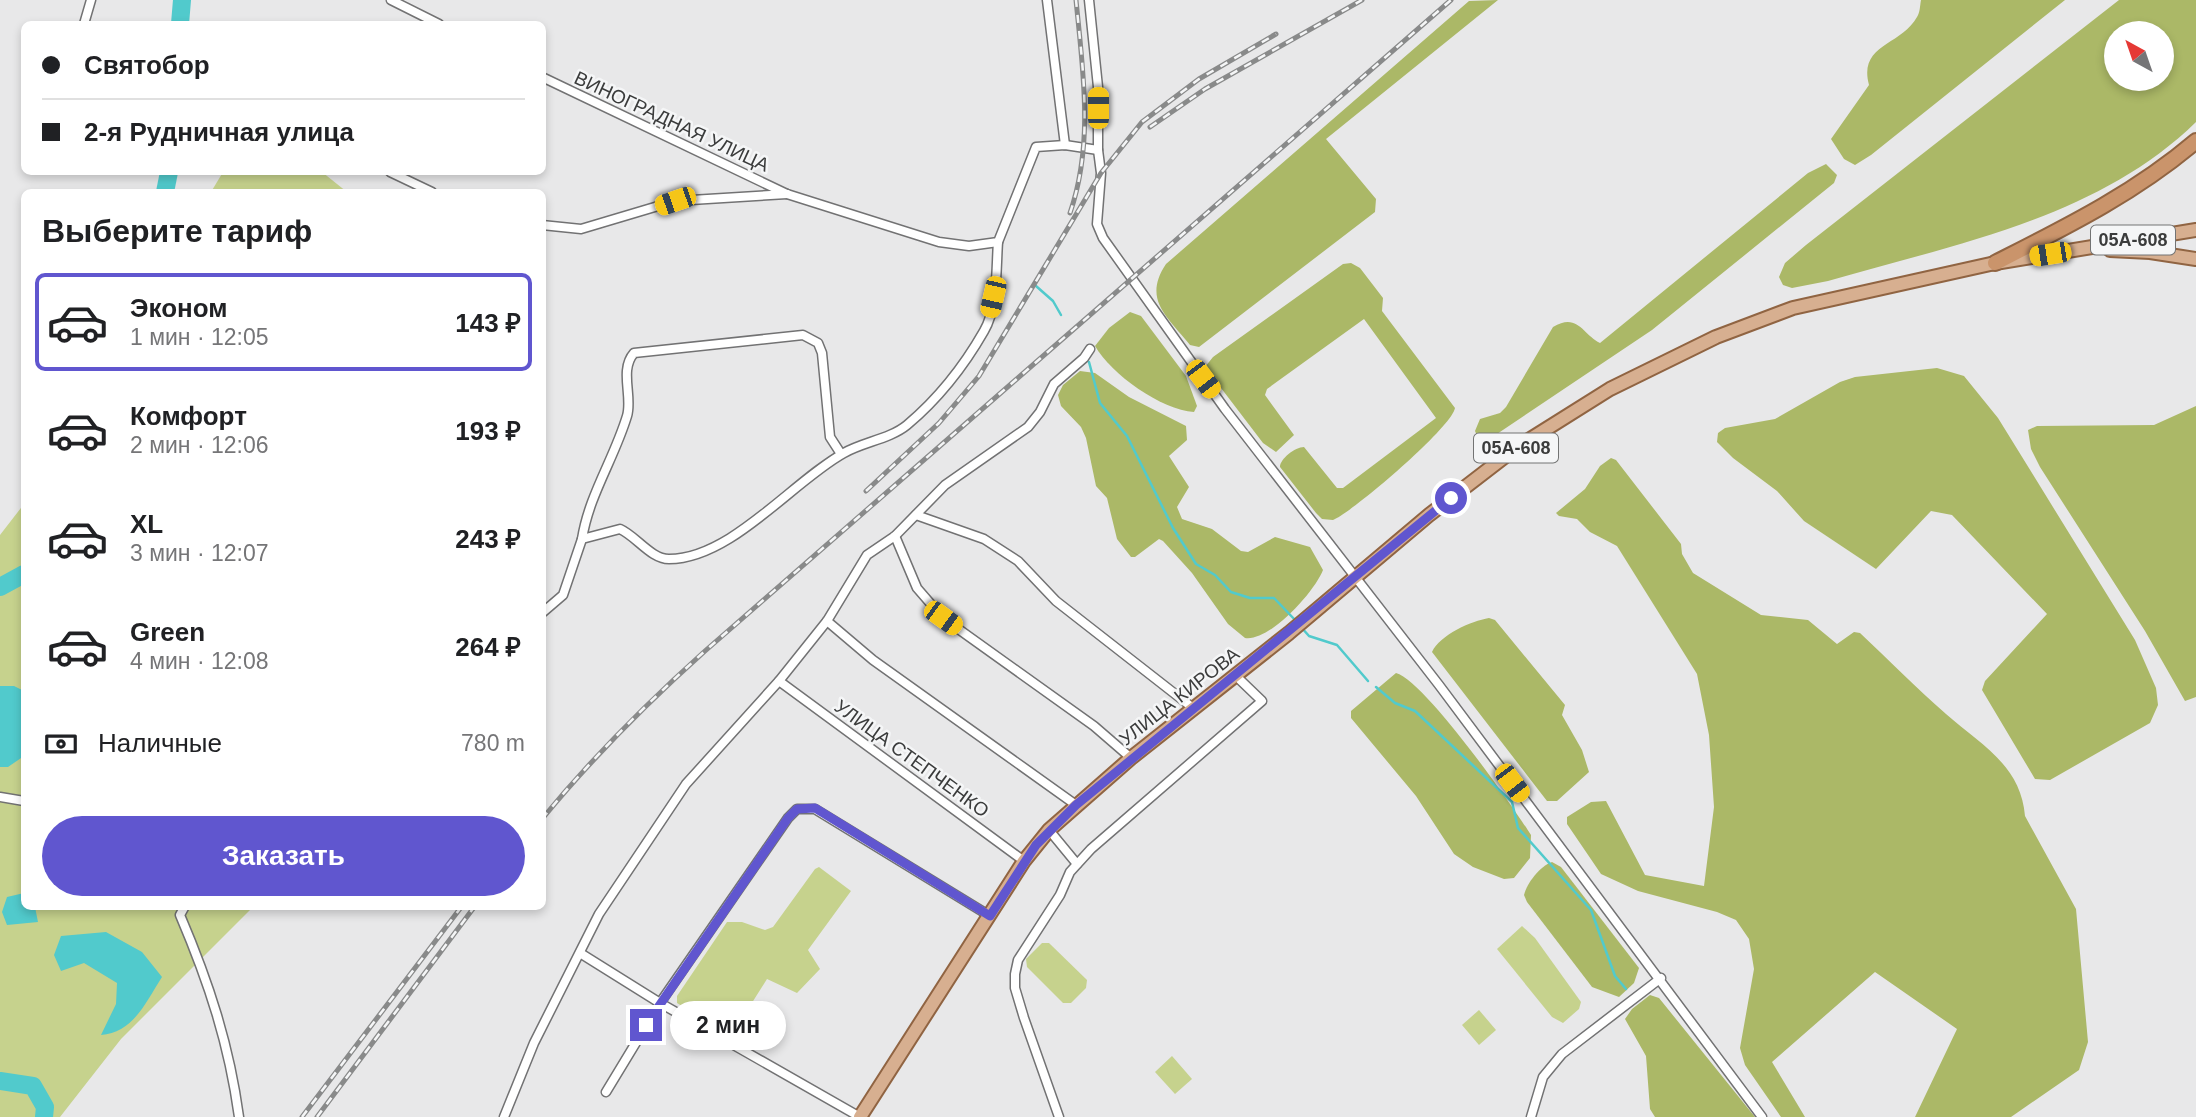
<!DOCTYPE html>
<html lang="ru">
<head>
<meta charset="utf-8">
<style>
	:root { --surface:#fff; --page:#f2f2f2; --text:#202124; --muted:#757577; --line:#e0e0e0; --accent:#6056cf }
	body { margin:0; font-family:Arial,sans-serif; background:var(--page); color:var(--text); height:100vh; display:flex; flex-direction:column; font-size:26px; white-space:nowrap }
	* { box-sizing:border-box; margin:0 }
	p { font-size:23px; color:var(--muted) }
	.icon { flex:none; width:38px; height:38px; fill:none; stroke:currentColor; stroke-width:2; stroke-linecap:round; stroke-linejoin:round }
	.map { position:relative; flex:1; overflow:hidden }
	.panel { position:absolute; left:21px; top:189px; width:525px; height:721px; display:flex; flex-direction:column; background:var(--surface); border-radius:10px; box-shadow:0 4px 10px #0003 }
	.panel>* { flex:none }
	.guide { position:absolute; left:21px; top:21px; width:525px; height:154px; border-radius:10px; box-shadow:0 4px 10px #0003; display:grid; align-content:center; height:154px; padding:0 21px; background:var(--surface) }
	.needle { width:46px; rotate:320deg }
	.tools { position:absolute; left:2104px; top:21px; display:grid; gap:14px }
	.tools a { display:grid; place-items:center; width:70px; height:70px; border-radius:50%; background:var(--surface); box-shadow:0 4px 10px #0003; font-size:35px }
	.end { position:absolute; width:32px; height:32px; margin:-16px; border:9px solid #6056cf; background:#fff; box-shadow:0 0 0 4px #fff }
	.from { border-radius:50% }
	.bubble { position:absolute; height:49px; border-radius:24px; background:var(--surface); box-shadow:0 4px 10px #0003; font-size:23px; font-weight:700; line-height:49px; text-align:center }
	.car { position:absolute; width:21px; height:42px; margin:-21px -10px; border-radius:9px; box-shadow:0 0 5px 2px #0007; background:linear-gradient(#f5c518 24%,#345 0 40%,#f5c518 0 76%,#345 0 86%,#f5c518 0) }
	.guide b { display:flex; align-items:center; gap:24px; height:66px; font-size:26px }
	.guide b+b { border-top:2px solid var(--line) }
	.guide i { width:18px; height:18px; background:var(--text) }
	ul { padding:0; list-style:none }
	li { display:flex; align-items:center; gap:21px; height:98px; margin:0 14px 10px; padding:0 7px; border:4px solid transparent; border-radius:10px }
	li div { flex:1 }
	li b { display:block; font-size:26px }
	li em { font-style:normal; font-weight:700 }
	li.active { border-color:var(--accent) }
	li>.icon { width:63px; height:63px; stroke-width:1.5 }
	h2 { padding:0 21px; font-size:32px; line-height:84px }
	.pay { display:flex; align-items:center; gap:18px; height:77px; padding:0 21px; font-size:26px }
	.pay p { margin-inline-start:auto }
	.primary-button { display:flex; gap:14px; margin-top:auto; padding:14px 21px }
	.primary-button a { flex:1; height:80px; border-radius:42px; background:var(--accent); color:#fff; font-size:28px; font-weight:700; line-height:80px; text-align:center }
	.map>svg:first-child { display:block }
	.green { fill:#c6d28d }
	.forest { fill:#abb867; fill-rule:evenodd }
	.water { fill:#51cacc }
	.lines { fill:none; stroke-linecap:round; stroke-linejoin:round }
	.stream { stroke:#51cacc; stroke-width:2.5 }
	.river { stroke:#51cacc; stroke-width:18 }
	.minor-casing { stroke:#727273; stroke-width:11 }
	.primary-casing { stroke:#906442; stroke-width:16 }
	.trunk-casing { stroke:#906442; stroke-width:18 }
	.minor { stroke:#fff; stroke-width:8 }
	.primary { stroke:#d7af90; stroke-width:12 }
	.trunk { stroke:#ca946b; stroke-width:14 }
	.rail-casing { stroke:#898a8a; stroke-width:5 }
	.rail { stroke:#f5f6f7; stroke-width:2.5; stroke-dasharray:8; stroke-linecap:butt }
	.route { stroke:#6056cf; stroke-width:9 }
	.labels { text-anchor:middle; stroke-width:5; stroke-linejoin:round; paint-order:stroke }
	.shield { fill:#f5f6f7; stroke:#737474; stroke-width:2 }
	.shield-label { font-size:18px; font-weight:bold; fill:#3b3c3c }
	.street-label { font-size:19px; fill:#3b3c3c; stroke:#f5f6f7 }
</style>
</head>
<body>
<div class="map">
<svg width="2196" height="1117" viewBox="0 0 2196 1117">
	<rect width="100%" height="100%" fill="#e8e8e9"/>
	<g class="green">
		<path d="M223,172H322L347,192H211Z"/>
		<path d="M24,504V906L253,907L121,1039L60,1117H0V535Z"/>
		<path d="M819,867L851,891L808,950L820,969L797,993L767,979L731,1036L677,1003V996L727,922H742L765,930L773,927L815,869Z"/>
		<path d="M1522,926L1535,938L1581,1002L1579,1009L1563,1023L1552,1017L1497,949Z"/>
		<path d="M1042,943H1049L1087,980L1086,988L1071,1003H1063L1027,967L1026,959Z"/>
		<path d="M1479,1010L1496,1030L1479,1045L1462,1025Z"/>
		<path d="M1172,1056L1192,1079L1175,1094L1155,1072Z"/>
	</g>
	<g class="forest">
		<path d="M1498,0L1326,139L1376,199L1375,212L1199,347L1190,345C1168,317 1142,300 1166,264L1469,1Z"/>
		<path d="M1921,0H2065L1871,155L1855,165L1844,159L1831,139L1869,85C1858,44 1901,46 1917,17C1920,13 1920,5 1921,0Z"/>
		<path d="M2119,0H2196V122C2098,218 1955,244 1828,281L1792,288L1783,285L1779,277L1785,263L1806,245ZM2116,33H2161V79H2116Z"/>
		<path d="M1826,164L1837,175L1834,183L1652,330L1488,440H1479L1475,431L1480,419L1500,413L1506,407L1553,327C1578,312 1583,335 1600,343L1808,173Z"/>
		<path d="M1351,263L1360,268L1383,298L1382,311L1455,408C1452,427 1353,512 1333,520L1322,519L1316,513L1280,467C1280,459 1295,447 1304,447L1337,488H1343L1436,418L1364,319L1267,389L1265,395L1294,435L1276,452L1263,443L1205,367L1213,357L1343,264Z"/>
		<path d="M1130,312L1141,316L1186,376L1197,406L1194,412C1161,410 1111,374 1095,346L1109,328Z"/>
		<path d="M1937,368L1964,376L1998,418L2135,640L2156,688L2158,705L2150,723L2050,780L2035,779L1982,690L1985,681L2047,614L1952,515L1931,511L1876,569L1804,521L1777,491L1733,458L1717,442L1718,433L1725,428L1775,419L1840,382L1855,377Z"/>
		<path d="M1080,371L1095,373L1129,397L1186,426L1187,440L1169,456L1189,487L1177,507L1182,519L1212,529L1241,551L1248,552L1275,537L1310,547L1323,570C1315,591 1270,642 1245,638L1228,624L1192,573L1163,541L1159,539L1135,557H1131L1117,539L1107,498L1096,486L1086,438L1081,427L1061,406L1058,395L1063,385Z"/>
		<path d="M2196,406V697L2185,701L2145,631L2040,467L2031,449L2028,430L2037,426L2154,425Z"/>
		<path d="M1611,458L1616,460L1681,544L1682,554L1693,573L1761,615L1808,620L1837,644L1854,632L1860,633C1888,659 1916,688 1946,714C1980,744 2021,765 2025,816L2076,909L2088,1042L2079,1070L2011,1117H1915L1957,1029L1875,972L1772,1062L1805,1117H1781L1745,1065L1740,1048L1754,969L1749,939L1736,920L1717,912L1638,891L1601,874L1567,824V817L1591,802L1606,801L1645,875L1704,886L1714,807L1709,735L1697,674L1617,546L1590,532L1577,519L1559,516L1556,513L1585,489L1600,466Z"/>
		<path d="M1489,618L1495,620L1565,705L1562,715L1582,750L1589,772L1557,801H1547L1432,652C1440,635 1471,621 1489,618Z"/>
		<path d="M1396,673C1425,681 1512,805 1531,835L1530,858L1514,878L1504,879L1473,867L1454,854L1416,796L1351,718V711Z"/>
		<path d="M1552,862L1561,867L1639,968L1634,983L1619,997L1592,987L1527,902L1524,895C1527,883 1540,866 1552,862Z"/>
		<path d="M1650,995L1659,998L1755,1117H1655L1650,1109L1646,1056L1625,1019L1632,1009Z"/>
	</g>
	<g class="water">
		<path d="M0,686H14L24,691V756L8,767H0Z"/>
		<path d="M24,893V906L35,907L38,922L7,925L2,912L7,897Z"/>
		<path d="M106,932L142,952L162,977C146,1002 133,1033 101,1035L116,1004L117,983L84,963L61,971L54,955L61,936Z"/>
	</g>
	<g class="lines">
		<g class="stream">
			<path d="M1036,286L1053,301L1061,315"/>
			<path d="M1089,362L1100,403L1127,436L1173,528L1196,564L1215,575L1231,592L1250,598H1274L1297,622"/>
			<path d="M1301,627L1309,636L1337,645L1368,681"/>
			<path d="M1376,687L1395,703L1415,711L1512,802L1518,828L1591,910L1615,976L1626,989"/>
		</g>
		<g class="river">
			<path d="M180,24L182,0"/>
			<path d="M165,192L169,172"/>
			<path d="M0,587L24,574"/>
			<path d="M0,1081L33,1086L45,1107L44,1117"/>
		</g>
		<defs>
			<g id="minor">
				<path d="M391,0L439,24"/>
				<path d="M1047,0L1065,145"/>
				<path d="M1089,0L1098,87V150L1101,173L1097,224L1103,238L1225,409L1439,685L1762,1117"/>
				<path d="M84,24L91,0"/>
				<path d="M542,77L787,194L939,242L969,246L998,242L1036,147L1065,145L1098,150"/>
				<path d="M390,172L432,192"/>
				<path d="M542,225L581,229L675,201L787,194"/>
				<path d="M916,515L984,539L1018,561L1056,601L1193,708"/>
				<path d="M895,536L917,588L943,618L1094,726L1131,758"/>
				<path d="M582,539C589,495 614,459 627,416C633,397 619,370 634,353L803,335L818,343L822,353L830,437L841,454"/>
				<path d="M542,613L563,595L582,539L620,529C636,536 651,559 669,559C731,559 793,481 844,453C863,442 890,439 907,425C938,399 964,366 984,331C998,307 996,269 998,242"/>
				<path d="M827,621L873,660L1076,805"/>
				<path d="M779,681L1024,861"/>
				<path d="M0,797L24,801"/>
				<path d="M1049,830L1077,864"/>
				<path d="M185,906L180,915C209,983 229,1044 239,1117"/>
				<path d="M580,953L660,1003L860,1117"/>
				<path d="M606,1092L660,1003L788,818L797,809H815L990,916"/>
				<path d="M504,1117L534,1043L599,914L686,784L779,681L827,621L867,555L895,536L945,485L1028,427L1040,412L1054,384L1084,358L1090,349"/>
				<path d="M1059,1117L1024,1018L1015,988V974L1018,960L1060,895L1070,872L1091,849L1262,701L1236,676"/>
				<path d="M1531,1117L1543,1077L1562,1054L1661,978"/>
			</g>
			<g id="primary">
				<path d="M2110,250L2150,252L2196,259"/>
				<path d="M860,1117L1024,861L1049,830L1131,758L1289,633L1429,515L1516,448L1610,389L1716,337L1793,308L1995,263L2196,230"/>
			</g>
			<path id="trunk" d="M1995,263C2066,227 2135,193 2196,141"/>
		</defs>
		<use href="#minor" class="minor-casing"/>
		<use href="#primary" class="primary-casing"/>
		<use href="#trunk" class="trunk-casing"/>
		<use href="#minor" class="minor"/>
		<use href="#primary" class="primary"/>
		<use href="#trunk" class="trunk"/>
		<defs>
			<g id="rail">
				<path d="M1150,127L1205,89L1362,0"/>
				<path d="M1070,213C1094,143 1083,72 1076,0"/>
				<path d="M866,491L939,423L979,376L1101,173L1142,122L1199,79L1276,34"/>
				<path d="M542,819C592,758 646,704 705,651L1451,0"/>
				<path d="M302,1117L462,906"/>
				<path d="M317,1117L475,906"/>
			</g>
		</defs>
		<use href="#rail" class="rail-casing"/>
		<use href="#rail" class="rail"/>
	</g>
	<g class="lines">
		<path class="route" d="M646,1025L788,818L797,809L815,808L990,916L1036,845L1076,805L1451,498"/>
	</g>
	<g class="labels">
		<g class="shield">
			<rect x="2091" y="225.5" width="84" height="29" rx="5"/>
			<rect x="1474" y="433.5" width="84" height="29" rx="5"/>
		</g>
		<g class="shield-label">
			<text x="2133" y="246">05А-608</text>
			<text x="1516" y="454">05А-608</text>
		</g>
		<g class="street-label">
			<text transform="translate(672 121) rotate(25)" y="7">ВИНОГРАДНАЯ УЛИЦА</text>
			<text transform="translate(1179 696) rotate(-38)" y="7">УЛИЦА КИРОВА</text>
			<text transform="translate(912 758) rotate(36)" y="7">УЛИЦА СТЕПЧЕНКО</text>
		</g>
	</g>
</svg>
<div class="tools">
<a><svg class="needle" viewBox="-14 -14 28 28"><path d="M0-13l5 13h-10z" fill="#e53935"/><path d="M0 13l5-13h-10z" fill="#757577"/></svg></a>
</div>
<i class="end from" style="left:1451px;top:498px"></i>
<i class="end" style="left:646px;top:1025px"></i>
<div class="bubble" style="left:670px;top:1001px;width:116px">2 мин</div>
<i class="car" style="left:1098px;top:108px;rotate:0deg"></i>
<i class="car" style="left:675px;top:201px;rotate:251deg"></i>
<i class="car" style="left:2050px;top:254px;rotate:261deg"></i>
<i class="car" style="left:993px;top:297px;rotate:193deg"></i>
<i class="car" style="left:1203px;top:379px;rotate:143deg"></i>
<i class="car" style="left:943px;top:618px;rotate:126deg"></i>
<i class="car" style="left:1512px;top:783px;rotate:143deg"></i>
<div class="guide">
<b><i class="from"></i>Святобор</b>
<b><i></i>2-я Рудничная улица</b>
</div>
<section class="panel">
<h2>Выберите тариф</h2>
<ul>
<li class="active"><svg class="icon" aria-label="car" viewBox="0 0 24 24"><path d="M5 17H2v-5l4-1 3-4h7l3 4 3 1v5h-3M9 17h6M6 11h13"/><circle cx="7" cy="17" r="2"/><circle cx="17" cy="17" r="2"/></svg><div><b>Эконом</b><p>1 мин · 12:05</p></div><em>143 ₽</em></li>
<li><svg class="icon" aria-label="car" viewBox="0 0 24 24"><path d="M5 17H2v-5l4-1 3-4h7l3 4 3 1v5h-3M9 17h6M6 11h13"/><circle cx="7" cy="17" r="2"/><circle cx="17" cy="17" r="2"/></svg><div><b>Комфорт</b><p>2 мин · 12:06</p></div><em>193 ₽</em></li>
<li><svg class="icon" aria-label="car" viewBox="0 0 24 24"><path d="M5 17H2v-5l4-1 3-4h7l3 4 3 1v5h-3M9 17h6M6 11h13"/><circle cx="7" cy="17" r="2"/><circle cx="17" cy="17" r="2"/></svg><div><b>XL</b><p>3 мин · 12:07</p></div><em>243 ₽</em></li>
<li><svg class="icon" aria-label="car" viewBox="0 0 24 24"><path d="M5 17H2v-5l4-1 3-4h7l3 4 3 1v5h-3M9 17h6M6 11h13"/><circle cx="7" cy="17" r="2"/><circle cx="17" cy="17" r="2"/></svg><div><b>Green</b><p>4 мин · 12:08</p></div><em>264 ₽</em></li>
</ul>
<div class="pay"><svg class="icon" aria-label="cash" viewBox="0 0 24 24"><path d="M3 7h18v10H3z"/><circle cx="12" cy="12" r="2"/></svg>Наличные<p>780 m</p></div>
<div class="primary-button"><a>Заказать</a></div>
</section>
</div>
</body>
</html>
